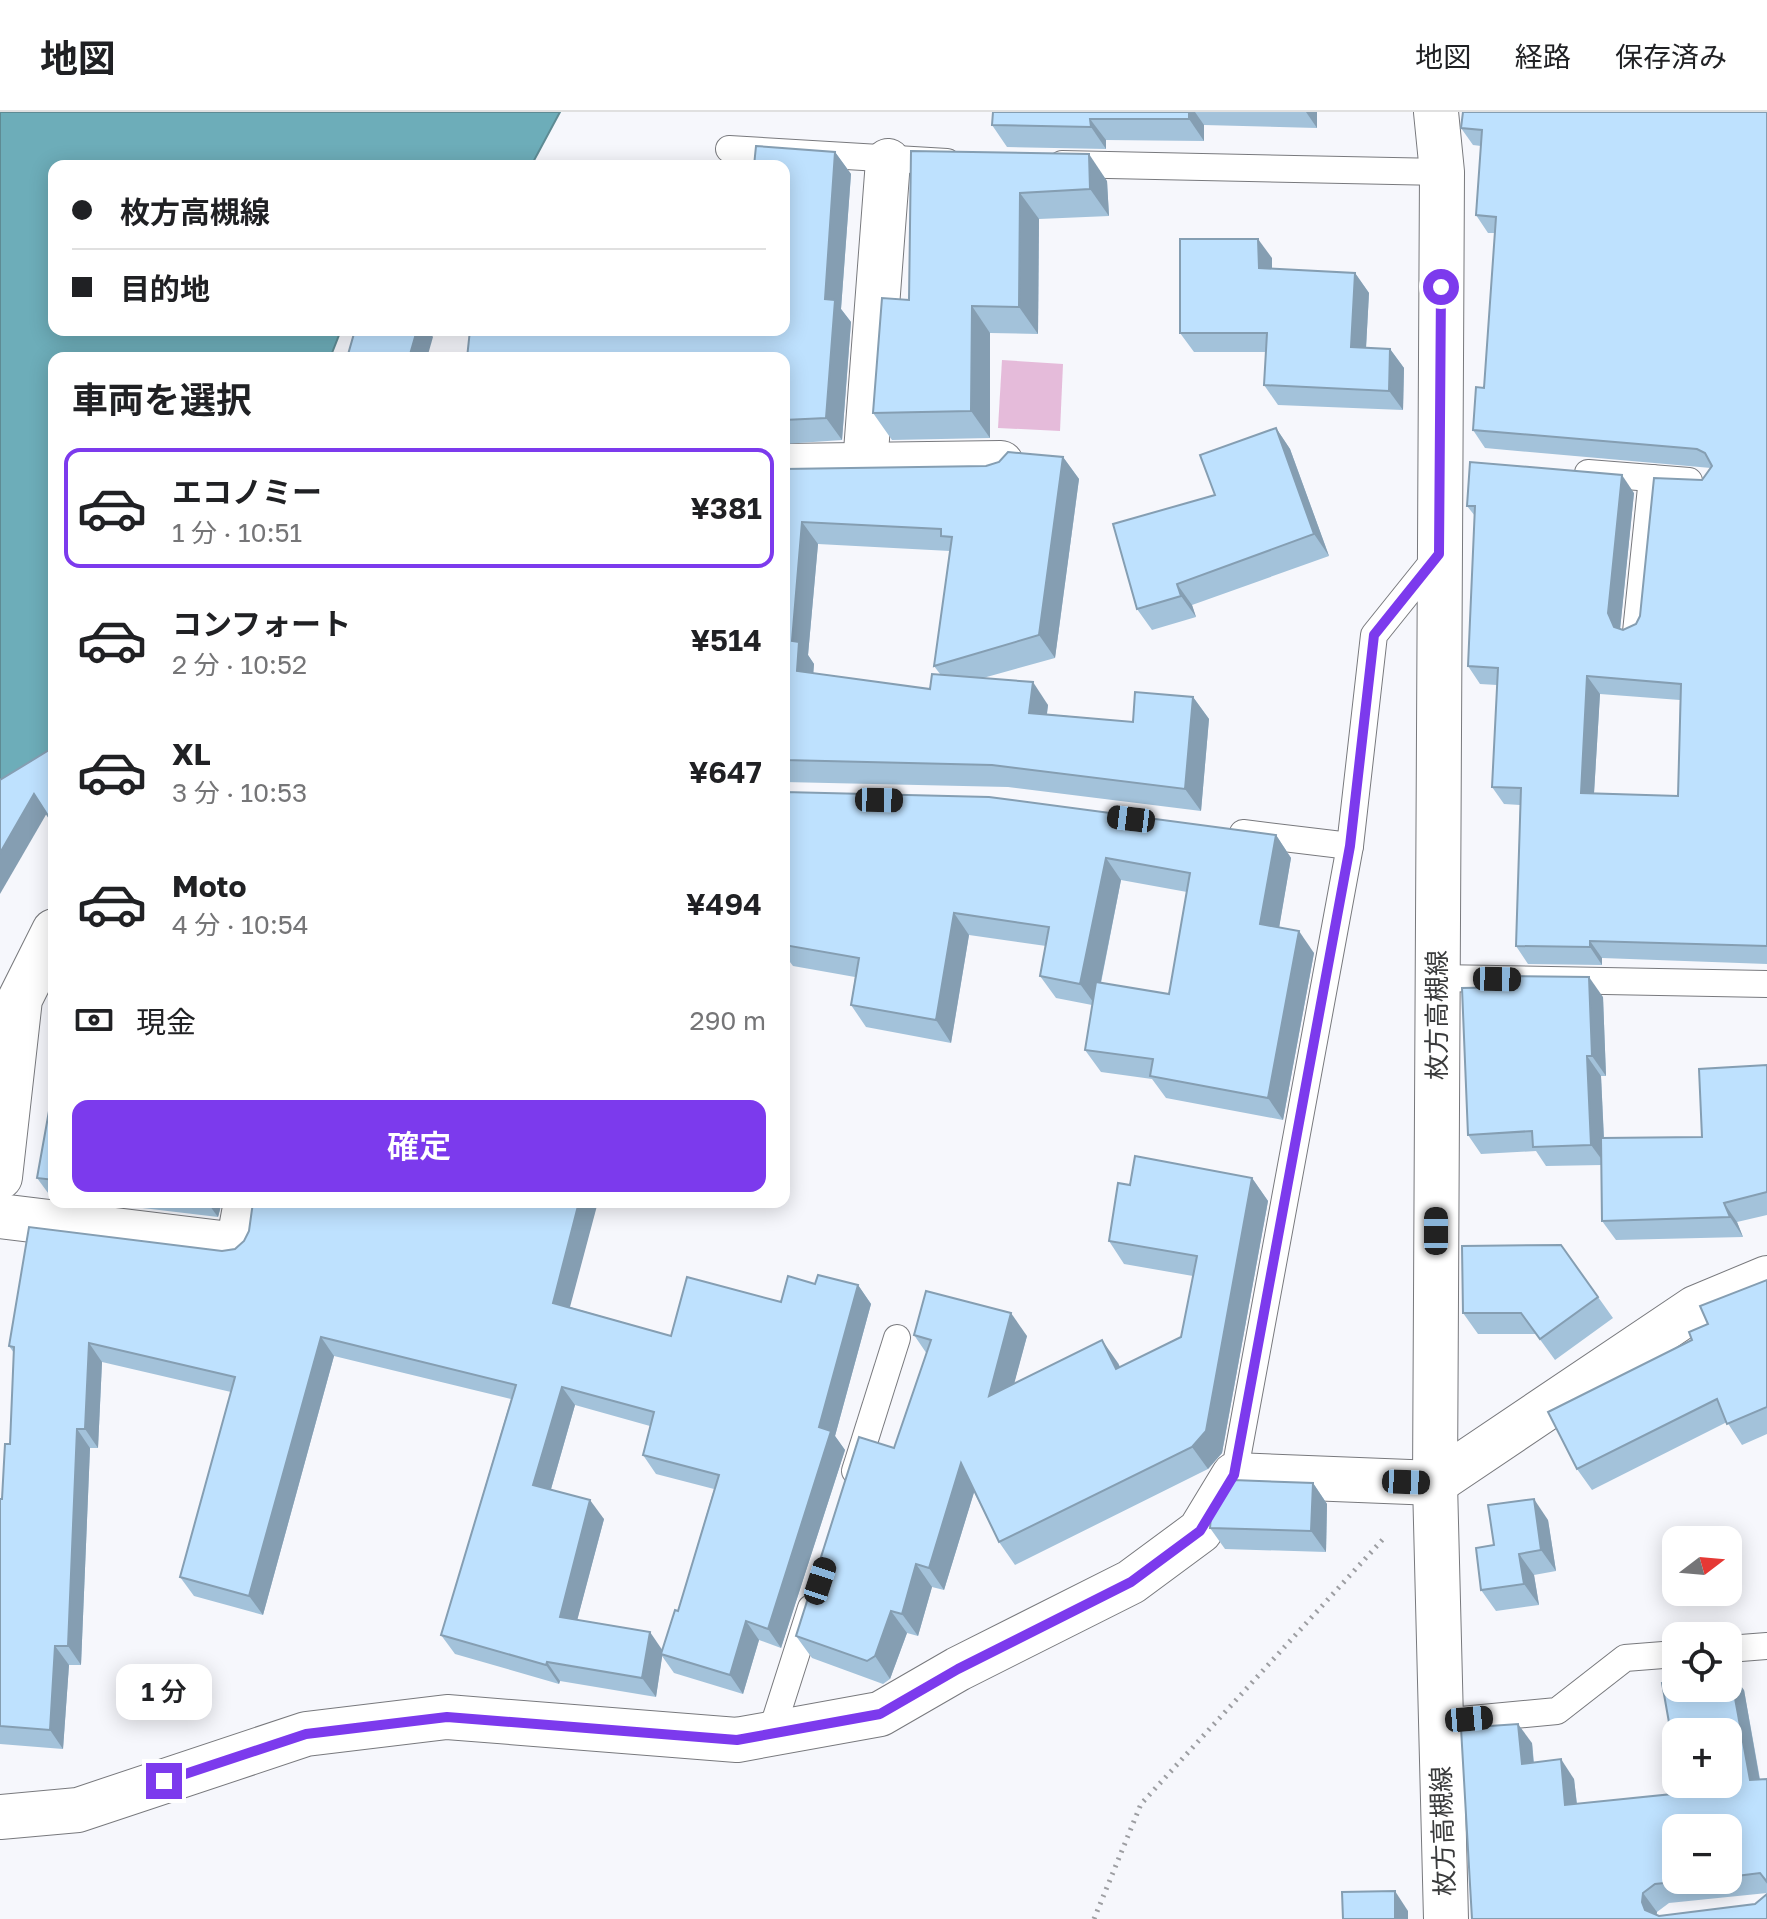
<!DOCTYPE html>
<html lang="ja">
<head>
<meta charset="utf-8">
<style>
	:root { --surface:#fff; --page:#f2f2f2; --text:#202124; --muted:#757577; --line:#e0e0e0; --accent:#7c3aed }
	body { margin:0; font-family:"Golos Text","Noto Sans JP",sans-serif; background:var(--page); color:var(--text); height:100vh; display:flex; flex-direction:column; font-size:30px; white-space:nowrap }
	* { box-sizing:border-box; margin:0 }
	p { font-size:26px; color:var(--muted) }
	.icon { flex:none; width:44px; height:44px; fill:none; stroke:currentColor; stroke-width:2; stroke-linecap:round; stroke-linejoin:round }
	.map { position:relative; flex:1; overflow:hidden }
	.side { position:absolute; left:48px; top:240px; width:742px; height:856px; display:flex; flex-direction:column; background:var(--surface); border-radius:16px; box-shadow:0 4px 20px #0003 }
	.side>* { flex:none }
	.guide { position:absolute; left:48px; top:48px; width:742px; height:176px; border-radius:16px; box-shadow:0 4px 20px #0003; display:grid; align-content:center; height:176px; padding:0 24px; background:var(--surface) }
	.needle { width:52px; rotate:74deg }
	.tools { position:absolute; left:1662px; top:1414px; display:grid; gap:16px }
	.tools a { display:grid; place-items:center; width:80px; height:80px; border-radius:16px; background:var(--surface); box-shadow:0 4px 20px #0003; font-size:40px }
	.end { position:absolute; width:36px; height:36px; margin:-18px; border:10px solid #7c3aed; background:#fff; box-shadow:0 0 0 4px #fff }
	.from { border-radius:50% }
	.bubble { position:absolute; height:56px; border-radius:16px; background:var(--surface); box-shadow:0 4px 20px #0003; font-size:26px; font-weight:600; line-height:56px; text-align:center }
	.car { position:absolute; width:24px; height:48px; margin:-24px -12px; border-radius:10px; box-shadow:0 0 6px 2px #0007; background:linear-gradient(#222 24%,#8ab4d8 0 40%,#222 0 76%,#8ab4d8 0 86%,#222 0) }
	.guide b { display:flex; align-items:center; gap:28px; height:76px; font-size:30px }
	.guide b+b { border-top:2px solid var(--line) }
	.guide i { width:20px; height:20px; background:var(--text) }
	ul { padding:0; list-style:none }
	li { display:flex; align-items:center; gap:24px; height:120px; margin:0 16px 12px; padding:0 8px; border:4px solid transparent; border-radius:16px }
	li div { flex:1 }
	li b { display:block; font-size:30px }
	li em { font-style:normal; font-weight:600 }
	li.current { border-color:var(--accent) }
	li>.icon { width:72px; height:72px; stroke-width:1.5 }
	h2 { padding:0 24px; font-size:36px; line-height:96px }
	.pay { display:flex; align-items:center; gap:20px; height:88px; padding:0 24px; font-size:30px }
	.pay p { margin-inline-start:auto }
	.primary-button { display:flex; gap:16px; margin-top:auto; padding:16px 24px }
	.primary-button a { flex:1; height:92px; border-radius:16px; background:var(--accent); color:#fff; font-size:32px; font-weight:600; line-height:92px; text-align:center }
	header { display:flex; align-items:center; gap:48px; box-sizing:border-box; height:112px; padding:0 40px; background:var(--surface); border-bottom:2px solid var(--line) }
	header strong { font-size:38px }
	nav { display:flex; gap:44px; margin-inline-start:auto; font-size:28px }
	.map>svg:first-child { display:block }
	.green { fill:#e5bbda }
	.water { fill:#6dadb9; stroke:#5e8b94; stroke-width:2 }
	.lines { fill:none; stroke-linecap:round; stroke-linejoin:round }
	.service-casing { stroke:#78797d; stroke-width:28 }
	.minor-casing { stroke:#78797d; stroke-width:46 }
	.primary-casing { stroke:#78797d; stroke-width:46 }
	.path { stroke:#9d9ea2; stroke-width:5; stroke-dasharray:2 6; stroke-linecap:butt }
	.service { stroke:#fff; stroke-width:26 }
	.minor { stroke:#fff; stroke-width:44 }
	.primary { stroke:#fff; stroke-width:44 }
	.wall { fill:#a3c2da; fill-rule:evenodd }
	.shaded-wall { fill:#859eb2 }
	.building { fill:#bee1fe; stroke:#859eb2; stroke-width:2; fill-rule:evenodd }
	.route { stroke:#7c3aed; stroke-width:10 }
	.labels { text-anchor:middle; stroke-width:6; stroke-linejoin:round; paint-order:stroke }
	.street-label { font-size:26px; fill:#3a3b3c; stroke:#fff }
</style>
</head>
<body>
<header>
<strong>地図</strong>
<nav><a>地図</a><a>経路</a><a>保存済み</a></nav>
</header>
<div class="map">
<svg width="1767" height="1807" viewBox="0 0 1767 1807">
	<rect width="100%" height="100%" fill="#f6f7fc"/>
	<path class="green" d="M1002,248L1063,252L1060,319L998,316Z"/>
	<path class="water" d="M0,0H560L531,54H54V218H341L330,246H54V644L0,674Z"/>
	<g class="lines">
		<defs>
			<g id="service">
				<path d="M729,37L947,50"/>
				<path d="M1062,52L1442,60"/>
				<path d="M1588,361L1689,369"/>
				<path d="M1636,520L1652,366"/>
				<path d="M1243,721L1350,734"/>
				<path d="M1438,866L1767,872"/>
				<path d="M855,1359L897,1226"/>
				<path d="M1234,1363L1350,734L1374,523L1439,442"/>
				<path d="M1728,1537L1767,1534"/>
				<path d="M1440,1610L1557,1599L1625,1546L1676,1542"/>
				<path d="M771,1621L811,1496"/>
			</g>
			<g id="minor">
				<path d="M865,353L888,49"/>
				<path d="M784,354L1001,351"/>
				<path d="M0,1065L20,887L54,819"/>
				<path d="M0,1104L238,1133L246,1090"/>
				<path d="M0,1705L78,1698L306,1622L447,1605L737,1628L880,1602L958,1557L1131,1470L1200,1419L1234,1363L1435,1371L1695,1196L1767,1166"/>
			</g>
			<path id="primary" d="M1436,0L1442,60L1435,1371L1446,1807"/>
		</defs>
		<use href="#service" class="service-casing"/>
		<use href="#minor" class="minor-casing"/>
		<use href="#primary" class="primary-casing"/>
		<path class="path" d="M1094,1807L1141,1692L1385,1425"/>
		<use href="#service" class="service"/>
		<use href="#minor" class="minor"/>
		<use href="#primary" class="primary"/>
	</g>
	<g class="wall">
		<path d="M993,0H1317V16L1204,13V29L1106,28V37L1007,35L992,13Z"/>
		<path d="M1767,0V852L1602,846V853L1528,852L1516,834L1520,693L1504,692L1492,675L1497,573L1480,572L1468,554L1475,404L1467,394L1634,381L1620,517L1623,518L1636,512L1702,368L1711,356L1485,336L1473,318L1484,276L1495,121H1488L1476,103L1481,34L1473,33L1461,16ZM1600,582L1680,588L1678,684L1594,681Z"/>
		<path d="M911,39L1107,69L1109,104L1039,107L1038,222L990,221V326L892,328L873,301L909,188Z"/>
		<path d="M835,40L851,62L841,197L851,210L842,328L784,332V218Z"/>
		<path d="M1272,146V157L1355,161L1369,181L1366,236L1390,237L1404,256L1403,298L1278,293L1264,273L1266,240H1194L1180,221Z"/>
		<path d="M1276,316L1290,337L1329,444L1192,493L1196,505L1152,518L1137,497L1215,383Z"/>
		<path d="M1063,345L1079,367L1055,546L983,566L1048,593L1047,602L1133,610L1193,585L1209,607L1201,699L1008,675L784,670V357L986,354ZM818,432L950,439L934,554L940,562L930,577L813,561L814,552L808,543Z"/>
		<path d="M784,680L1276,723L1291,746L1279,815L1314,841L1283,1008L1166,986L1152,967L1101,960L1085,938L1092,893L1056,886L1040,864L1046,834L969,823L951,931L866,915L851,893L855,865L793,854L784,842V785L785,777H784ZM1121,768L1187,780L1169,882L1101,871Z"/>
		<path d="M1603,885L1606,964H1601L1604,1026L1702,1025L1767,953V1103L1737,1110L1743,1125L1616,1128L1602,1109V1053L1546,1054L1536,1039L1481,1042L1468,1023Z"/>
		<path d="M54,1000V1085H51L37,1066Z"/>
		<path d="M1252,1066L1268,1089L1222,1341L1208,1357L1015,1453L999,1430L974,1380L944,1478L932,1475L918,1524L907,1521L890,1567L883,1572L812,1546L796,1524L894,1336L927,1242L914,1223L1027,1224L1014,1271L1118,1251L1120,1255L1181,1225L1193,1164L1124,1152L1109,1129L1130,1073Z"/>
		<path d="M92,1090H222L218,1105Z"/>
		<path d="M1561,1133L1613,1206L1555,1248L1536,1222H1478L1463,1201Z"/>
		<path d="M1767,1168V1322L1742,1333L1727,1310L1592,1378L1577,1357L1692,1228L1708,1212Z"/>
		<path d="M815,1172L858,1173L871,1192L835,1324L845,1338L781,1536L759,1528L743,1582L674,1561L662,1544L656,1585L560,1569L559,1572L455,1542L441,1523L511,1287L334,1244L263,1503L194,1484L180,1465L231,1280L102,1250L98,1336H90L81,1553H69L63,1637L0,1632V1387H2L10,1332L14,1241L9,1234L570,1195L671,1224L781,1190ZM575,1293L650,1314L643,1343L656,1362L714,1377L678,1499L663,1538L577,1508L604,1407L551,1377Z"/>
		<path d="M1313,1371L1327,1392L1326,1440L1225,1437L1210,1416Z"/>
		<path d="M1548,1408L1556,1459L1534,1463L1539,1493L1496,1499L1481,1478L1494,1433Z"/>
		<path d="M1744,1578L1760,1667H1767V1781L1669,1791L1657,1800L1656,1803L1767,1807H1472L1532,1631L1534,1650L1574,1667L1577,1692L1672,1682L1681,1678ZM1728,1716V1768H1676Z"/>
	</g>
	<g class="shaded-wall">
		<path d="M1189,0H1195L1204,13V29L1189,7Z"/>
		<path d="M1306,0H1317V16Z"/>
		<path d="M1090,7L1106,28V37L1091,15Z"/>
		<path d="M835,40L851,62L841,197L851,210L842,328L826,306L825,187Z"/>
		<path d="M1089,42L1107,69L1109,104L1090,77Z"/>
		<path d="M1020,81L1039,107L1038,222L1019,195Z"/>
		<path d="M1258,127L1272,146V176L1259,156Z"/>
		<path d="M1355,161L1369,181L1365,254L1351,235Z"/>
		<path d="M972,194L990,221V326L971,299Z"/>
		<path d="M417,218H428L433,225L427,246H409Z"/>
		<path d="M1390,237L1404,256L1403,298L1389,279Z"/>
		<path d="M1276,316L1290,337L1329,444L1314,422Z"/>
		<path d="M1063,345L1079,367L1055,546L1039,523Z"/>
		<path d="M1622,363L1634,381L1620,518L1614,515L1608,501Z"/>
		<path d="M802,410L818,432L808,543L814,552L812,581L797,559L792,529Z"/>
		<path d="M1177,472L1192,493L1196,505L1181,484Z"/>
		<path d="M1587,564L1600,582L1593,698L1581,681Z"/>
		<path d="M1033,570L1048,593L1044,623L1029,601Z"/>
		<path d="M1193,585L1209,607L1201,699L1185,677Z"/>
		<path d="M34,682L47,701L0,782V741Z"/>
		<path d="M1276,723L1291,746L1276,834L1260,812Z"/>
		<path d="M1106,746L1121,768L1096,894L1080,872Z"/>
		<path d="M954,801L969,823L951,931L936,908Z"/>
		<path d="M1299,819L1314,841L1283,1008L1268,986Z"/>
		<path d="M1590,829L1602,846V853L1590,835Z"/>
		<path d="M1589,865L1603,885L1606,964L1592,944Z"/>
		<path d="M1587,944L1601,964L1605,1052L1591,1033Z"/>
		<path d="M1252,1066L1268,1089L1222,1341L1208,1357L1192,1335Z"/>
		<path d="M207,1090H222L218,1105Z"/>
		<path d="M579,1090H598L566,1210L553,1191Z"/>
		<path d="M1724,1091L1737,1110L1743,1125L1730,1105Z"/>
		<path d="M858,1173L871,1192L835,1324L845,1338L781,1536L768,1517L819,1315Z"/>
		<path d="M1011,1201L1027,1224L1005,1306L989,1284Z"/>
		<path d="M321,1225L334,1244L263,1503L249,1484Z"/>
		<path d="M1102,1228L1118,1251L1132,1280L1116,1257Z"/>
		<path d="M89,1231L102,1250L98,1336L85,1317Z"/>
		<path d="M562,1275L575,1293L547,1391L533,1373Z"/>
		<path d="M77,1317L90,1336L81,1553L68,1534Z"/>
		<path d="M961,1351L976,1374L944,1478L929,1456Z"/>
		<path d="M1313,1371L1327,1392L1326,1440L1311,1419Z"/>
		<path d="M1534,1387L1548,1408L1556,1459L1541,1438Z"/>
		<path d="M590,1388L604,1407L573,1524L560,1505Z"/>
		<path d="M1519,1442L1534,1463L1539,1493L1524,1472Z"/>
		<path d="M916,1452L932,1475L918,1524L902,1502Z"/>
		<path d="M891,1499L907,1521L890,1567L875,1544Z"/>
		<path d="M746,1509L759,1528L743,1582L730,1563Z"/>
		<path d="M650,1520L663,1539L656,1585L642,1566Z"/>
		<path d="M55,1534L69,1553L63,1637L50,1618Z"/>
		<path d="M547,1550L560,1569L559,1572L546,1553Z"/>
		<path d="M1730,1559L1744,1578L1763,1687L1750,1668Z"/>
		<path d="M1518,1612L1532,1631L1535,1671L1522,1652Z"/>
		<path d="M1561,1647L1574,1667L1579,1712L1565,1693Z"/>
		<path d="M1395,1779L1408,1799V1807H1395Z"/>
		<path d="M1643,1781L1657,1800L1656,1807L1645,1798L1642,1790Z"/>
	</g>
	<g class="building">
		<path d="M993,0H1189V7H1090L1091,15L992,13Z"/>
		<path d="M1463,0H1767V834L1590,829V835L1516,834L1521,676L1492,675L1498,556L1468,554L1475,394H1467L1470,350L1622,363L1608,501L1614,515L1623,518L1636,512L1640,504L1654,366L1702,368L1712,354L1705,341L1697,337L1473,318L1476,275L1484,276L1496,105L1476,103L1482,18L1461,16ZM1587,564L1681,572L1678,684L1581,681Z"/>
		<path d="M756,34L835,40L825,187L835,188L826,306L784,308V246H467L470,218H784V54H754Z"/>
		<path d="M911,39L1089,42L1090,77L1020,81L1019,195L972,194L971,299L873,301L882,186L909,188Z"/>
		<path d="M1180,127H1258L1259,156L1355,161L1351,235L1390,237L1389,279L1264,273L1267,221H1180Z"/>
		<path d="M355,218H417L409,246H347Z"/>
		<path d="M1276,316L1314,422L1177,472L1181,484L1137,497L1113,412L1215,383L1200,343Z"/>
		<path d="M1008,340L1063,345L1039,523L934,554L952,425L941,424V417L802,410L792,529L799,530L797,559L930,577L932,562L1033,570L1029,601L1133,610L1135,580L1193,585L1185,677L992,653L784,648V357L986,354L999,350Z"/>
		<path d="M54,635V713L34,682L0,741V668Z"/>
		<path d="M784,680L989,685L1276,723L1260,812L1299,819L1268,986L1150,964L1153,947L1085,938L1096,870L1169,882L1190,761L1106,746L1080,872L1040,864L1049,815L954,801L936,908L851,893L859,846L784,833V785L788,759L784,758Z"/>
		<path d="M1513,864L1589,865L1592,944H1587L1591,1033L1533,1035L1532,1019L1468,1023L1462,876L1513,875Z"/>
		<path d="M1767,953V1080L1724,1091L1730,1105L1602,1109L1601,1026L1702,1025L1699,957Z"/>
		<path d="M49,999L54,1000V1068L37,1066Z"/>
		<path d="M1135,1044L1252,1066L1206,1319L1192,1335L999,1430L961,1351L929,1456L916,1452L902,1502L891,1499L875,1544L867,1549L796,1524L859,1325L894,1336L931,1228L914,1223L926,1179L1011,1201L989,1284L1102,1228L1116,1257L1181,1225L1197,1144L1109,1129L1118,1071L1130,1073Z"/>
		<path d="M253,1090H579L553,1191L671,1224L687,1165L781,1190L788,1164L815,1172L818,1163L858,1173L819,1315L831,1319L768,1517L746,1509L730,1563L661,1542L675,1498L678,1499L719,1363L643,1343L654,1300L562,1275L533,1373L590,1388L560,1505L650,1520L642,1566L547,1550L546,1553L441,1523L516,1273L321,1225L249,1484L180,1465L235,1265L89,1231L85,1317H77L68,1534H55L50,1618L0,1614V1387H2L5,1332H10L14,1235L9,1234L29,1115L222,1139L235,1137L244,1129L249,1119Z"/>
		<path d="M1561,1133L1598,1185L1540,1227L1521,1201H1463L1462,1134Z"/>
		<path d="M1767,1168V1295L1727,1312L1717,1287L1577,1357L1548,1300L1692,1228L1689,1220L1708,1212L1700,1194Z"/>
		<path d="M1233,1368L1313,1371L1311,1419L1210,1416L1211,1404Z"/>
		<path d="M1534,1387L1541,1438L1519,1442L1524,1472L1481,1478L1476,1436L1494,1433L1488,1393Z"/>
		<path d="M1728,1559H1730L1750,1668L1767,1667V1770L1760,1761L1728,1765V1716H1676V1768H1694L1655,1772L1643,1781L1642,1790L1645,1798L1659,1804L1755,1792L1767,1782V1807H1472L1461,1616L1518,1612L1522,1652L1561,1647L1565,1693L1672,1682V1679L1681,1678L1680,1672H1728V1620H1676V1650L1662,1571L1676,1568V1576H1728Z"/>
		<path d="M1395,1779V1807H1343L1342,1780Z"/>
	</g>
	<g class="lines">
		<path class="route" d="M164,1669L306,1622L447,1605L737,1628L880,1602L958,1557L1131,1470L1200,1419L1234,1363L1350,734L1374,523L1439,442L1441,175"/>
	</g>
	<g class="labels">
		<g class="street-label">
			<text transform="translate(1437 903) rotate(-90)" y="9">枚方高槻線</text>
			<text transform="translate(1443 1719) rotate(-92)" y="9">枚方高槻線</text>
		</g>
	</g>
</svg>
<div class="tools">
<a><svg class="needle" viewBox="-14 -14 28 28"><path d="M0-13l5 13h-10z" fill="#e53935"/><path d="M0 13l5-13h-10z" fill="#757577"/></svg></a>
<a><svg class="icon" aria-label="locate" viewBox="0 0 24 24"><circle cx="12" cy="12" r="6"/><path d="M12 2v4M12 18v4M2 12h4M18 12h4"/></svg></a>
<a>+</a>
<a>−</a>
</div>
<i class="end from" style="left:1441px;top:175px"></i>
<i class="end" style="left:164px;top:1669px"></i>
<div class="bubble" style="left:116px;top:1552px;width:96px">1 分</div>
<i class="car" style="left:879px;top:688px;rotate:91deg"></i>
<i class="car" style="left:1131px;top:707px;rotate:277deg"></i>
<i class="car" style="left:1497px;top:867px;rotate:91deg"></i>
<i class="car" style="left:1436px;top:1119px;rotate:0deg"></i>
<i class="car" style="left:1406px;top:1370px;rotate:92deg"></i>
<i class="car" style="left:820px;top:1469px;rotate:18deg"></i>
<i class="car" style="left:1469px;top:1607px;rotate:85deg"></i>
<div class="guide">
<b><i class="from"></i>枚方高槻線</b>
<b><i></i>目的地</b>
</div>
<section class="side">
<h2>車両を選択</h2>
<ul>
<li class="current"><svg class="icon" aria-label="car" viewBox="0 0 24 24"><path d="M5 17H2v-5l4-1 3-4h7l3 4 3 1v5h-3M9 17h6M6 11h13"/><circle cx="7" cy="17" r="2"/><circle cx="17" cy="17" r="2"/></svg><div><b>エコノミー</b><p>1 分 · 10:51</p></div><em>¥381</em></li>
<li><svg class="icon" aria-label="car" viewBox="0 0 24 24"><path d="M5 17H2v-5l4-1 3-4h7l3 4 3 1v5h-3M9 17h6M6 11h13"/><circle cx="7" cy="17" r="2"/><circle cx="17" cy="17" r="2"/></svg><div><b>コンフォート</b><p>2 分 · 10:52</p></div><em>¥514</em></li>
<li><svg class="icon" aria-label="car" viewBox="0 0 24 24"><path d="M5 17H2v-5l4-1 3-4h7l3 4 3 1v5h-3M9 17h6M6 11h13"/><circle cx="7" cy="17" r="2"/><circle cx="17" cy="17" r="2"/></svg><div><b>XL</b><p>3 分 · 10:53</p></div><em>¥647</em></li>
<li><svg class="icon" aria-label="car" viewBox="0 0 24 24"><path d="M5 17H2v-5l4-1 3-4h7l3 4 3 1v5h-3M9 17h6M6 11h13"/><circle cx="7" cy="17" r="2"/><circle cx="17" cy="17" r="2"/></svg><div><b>Moto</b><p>4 分 · 10:54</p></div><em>¥494</em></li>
</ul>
<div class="pay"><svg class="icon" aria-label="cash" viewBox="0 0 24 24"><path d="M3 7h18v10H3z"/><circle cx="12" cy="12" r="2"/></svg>現金<p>290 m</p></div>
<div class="primary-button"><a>確定</a></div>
</section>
</div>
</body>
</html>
